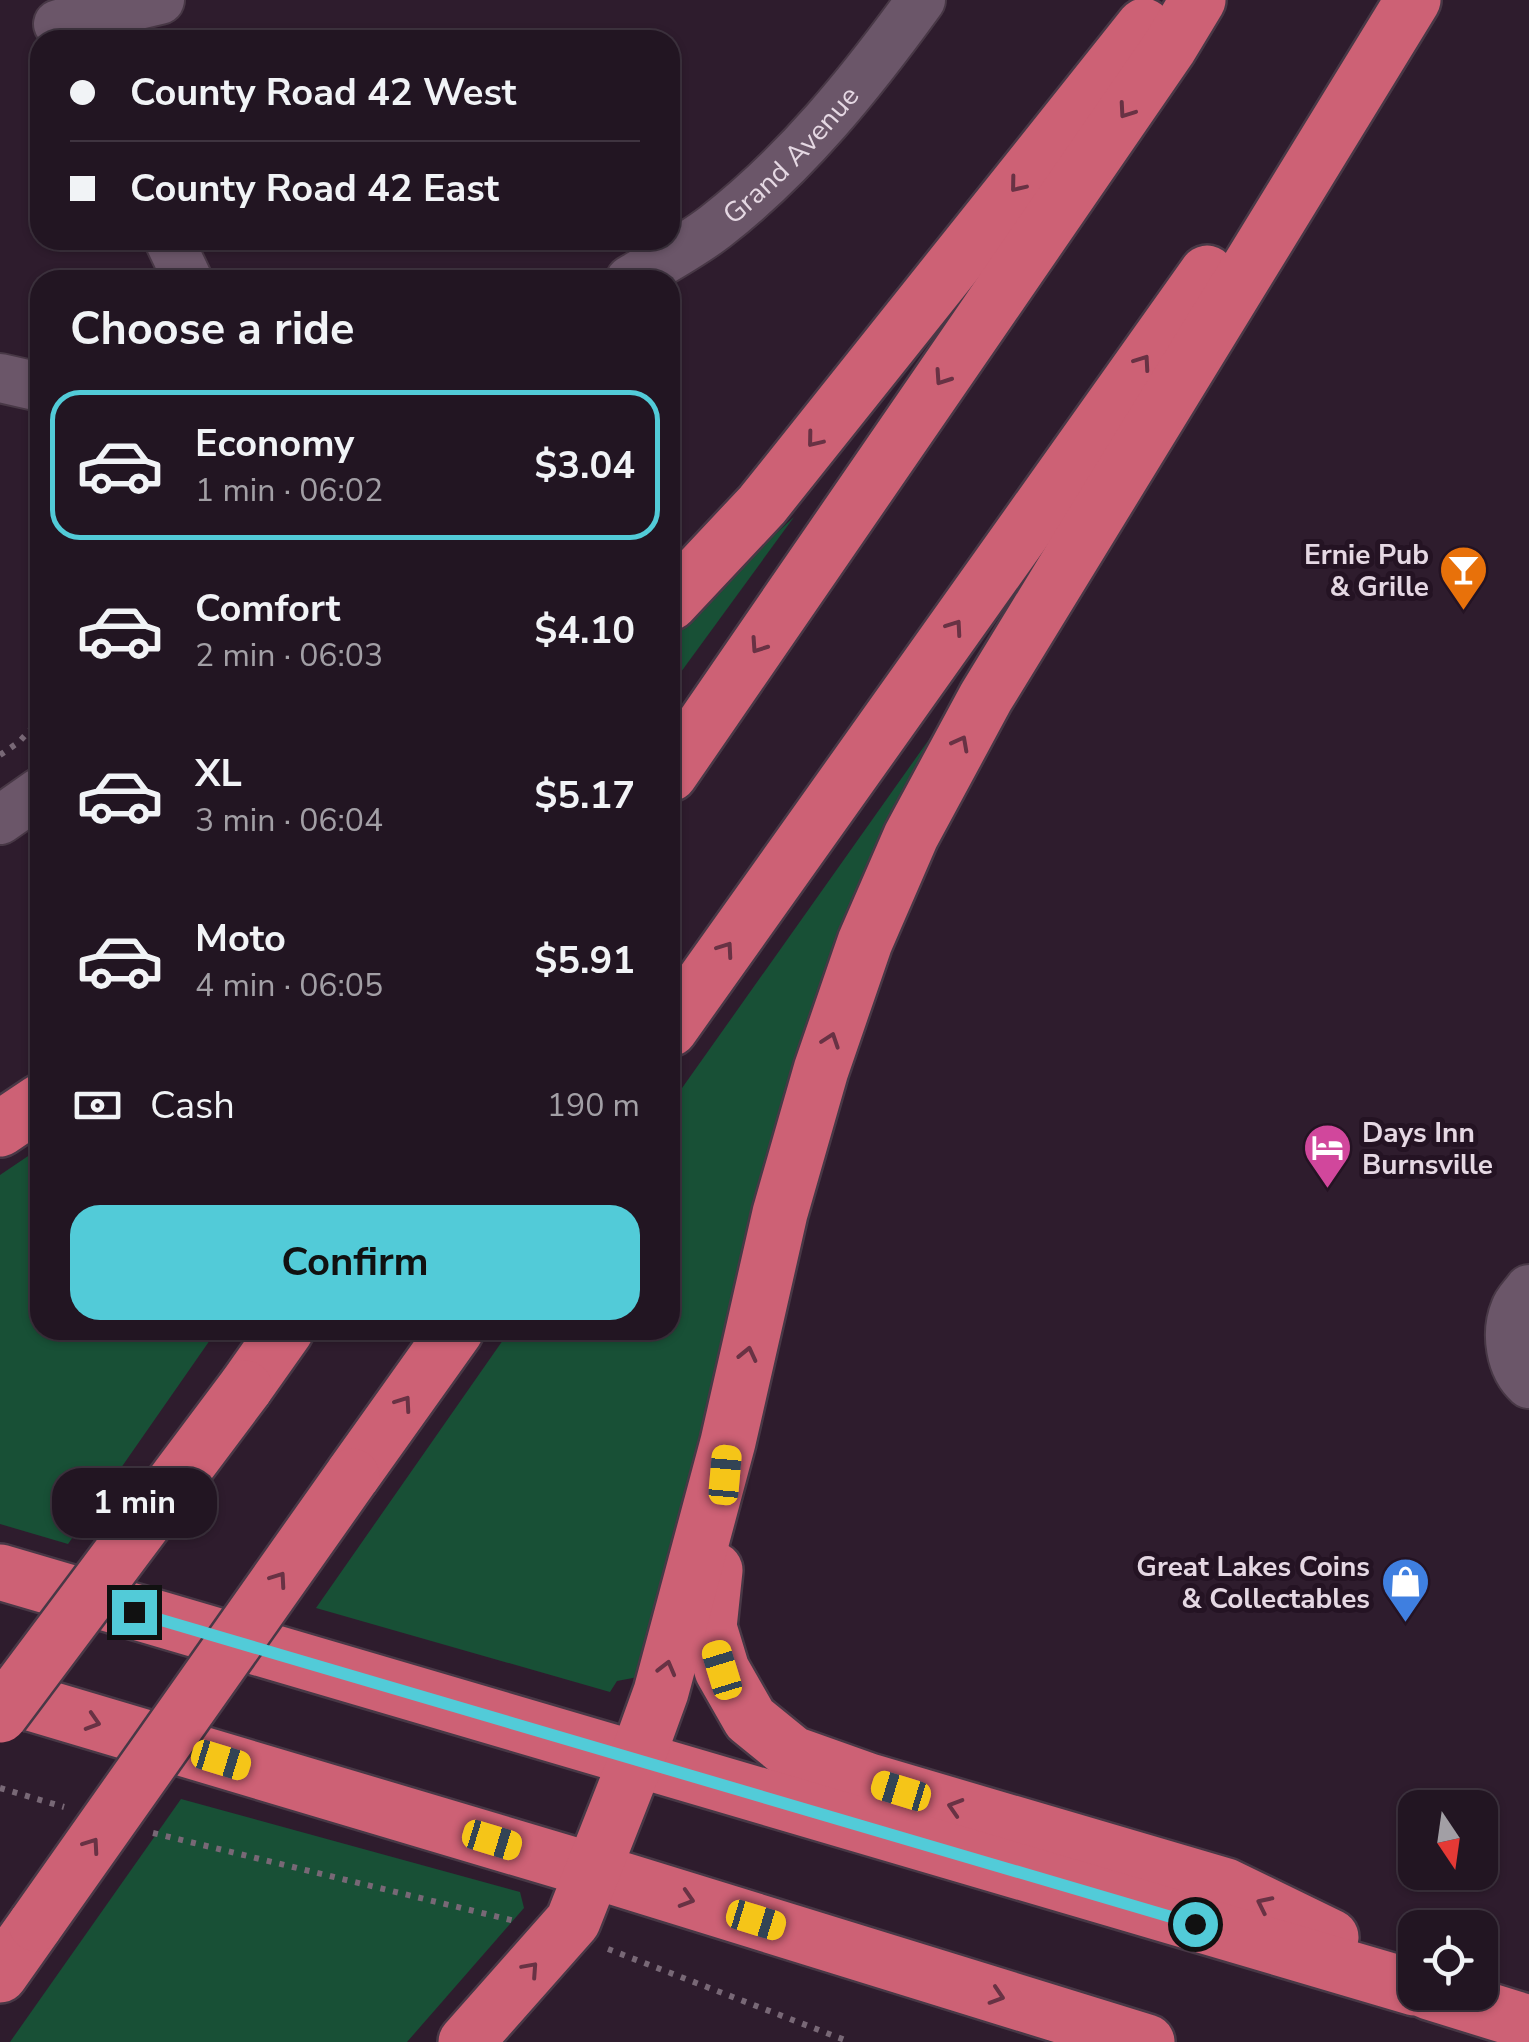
<!DOCTYPE html>
<html lang="en">
<head>
<meta charset="utf-8">
<style>
	:root { --surface:#221522; --page:#2e222f; --text:#f1f3f6; --muted:#a29fa5; --line:#3f3440; --accent:#52cbd8 }
	body { margin:0; font-family:"Nunito Sans",sans-serif; background:var(--page); color:var(--text); height:100vh; display:flex; flex-direction:column; font-size:38px; white-space:nowrap }
	* { box-sizing:border-box; margin:0 }
	p { font-size:32px; color:var(--muted) }
	.icon { flex:none; width:55px; height:55px; fill:none; stroke:currentColor; stroke-width:2; stroke-linecap:round; stroke-linejoin:round }
	.map { position:relative; flex:1; overflow:hidden }
	.details { position:absolute; left:30px; top:270px; width:650px; height:1070px; display:flex; flex-direction:column; background:var(--surface); border-radius:30px; box-shadow:0 2px 8px #0004,0 0 0 2px var(--line) }
	.details>* { flex:none }
	.banner { position:absolute; left:30px; top:30px; width:650px; height:220px; border-radius:30px; box-shadow:0 2px 8px #0004,0 0 0 2px var(--line); display:grid; align-content:center; height:220px; padding:0 40px; background:var(--surface) }
	.needle { width:65px; rotate:167deg }
	.tools { position:absolute; left:1398px; top:1790px; display:grid; gap:20px }
	.tools a { display:grid; place-items:center; width:100px; height:100px; border-radius:20px; background:var(--surface); box-shadow:0 2px 8px #0004,0 0 0 2px var(--line); font-size:50px }
	.end { position:absolute; width:45px; height:45px; margin:-22px; border:12px solid #52cbd8; background:#111; box-shadow:0 0 0 5px #111 }
	.from { border-radius:50% }
	.bubble { position:absolute; height:70px; border-radius:30px; background:var(--surface); box-shadow:0 2px 8px #0004,0 0 0 2px var(--line); font-size:32px; font-weight:700; line-height:70px; text-align:center }
	.car { position:absolute; width:30px; height:60px; margin:-30px -15px; border-radius:12px; box-shadow:0 0 8px 2px #0007; background:linear-gradient(#f5c518 24%,#345 0 40%,#f5c518 0 76%,#345 0 86%,#f5c518 0) }
	.banner b { display:flex; align-items:center; gap:35px; height:95px; font-size:38px }
	.banner b+b { border-top:2px solid var(--line) }
	.banner i { width:25px; height:25px; background:var(--text) }
	ul { padding:0; list-style:none }
	li { display:flex; align-items:center; gap:30px; height:150px; margin:0 20px 15px; padding:0 20px; border:5px solid transparent; border-radius:30px }
	li div { flex:1 }
	li b { display:block; font-size:38px }
	li em { font-style:normal; font-weight:700 }
	li.selected { border-color:var(--accent) }
	li>.icon { width:90px; height:90px; stroke-width:1.5 }
	h2 { padding:0 40px; font-size:45px; line-height:120px }
	.pay { display:flex; align-items:center; gap:25px; height:110px; padding:0 40px; font-size:38px }
	.pay p { margin-inline-start:auto }
	.button { display:flex; gap:20px; margin-top:auto; padding:20px 40px }
	.button a { flex:1; height:115px; border-radius:30px; background:var(--accent); color:#111; font-size:40px; font-weight:700; line-height:115px; text-align:center }
	.map>svg:first-child { display:block }
	.green { fill:#185036 }
	.lines { fill:none; stroke-linecap:round; stroke-linejoin:round }
	.minor-casing { stroke:#483846; stroke-width:52 }
	.highway-casing { stroke:#483846; stroke-width:60 }
	.path { stroke:#786876; stroke-width:6; stroke-dasharray:5 8; stroke-linecap:butt }
	.minor { stroke:#6b5669; stroke-width:48 }
	.highway { stroke:#cd6175; stroke-width:55 }
	.highway-bridge-casing { stroke:#483846; stroke-width:60; stroke-linecap:butt }
	.highway-bridge { stroke:#cd6175; stroke-width:55 }
	.oneway { stroke:#683244 }
	.route { stroke:#52cbd8; stroke-width:12 }
	.labels { text-anchor:middle; stroke-width:10; stroke-linejoin:round; paint-order:stroke }
	.street-label { font-size:28px; fill:#e5d8e3; stroke:#241323 }
	.poi-label { font-size:28px; font-weight:bold; fill:#e5d8e3; stroke:#241323; text-anchor:end }
</style>
</head>
<body>
<div class="map">
<svg width="1529" height="2042" viewBox="0 0 1529 2042">
	<rect width="100%" height="100%" fill="#2e1c2d"/>
	<g class="green">
		<path d="M794,517L670,687V630Z"/>
		<path d="M935,731L861,903L740,1298L638,1677L617,1681L610,1692L316,1608L510,1330H670V1105Z"/>
		<path d="M40,1148V1330H217L68,1544L0,1524V1175Z"/>
		<path d="M181,1799L520,1892L524,1908L407,2042H10Z"/>
	</g>
	<g class="lines">
		<defs>
			<g id="minor">
				<path d="M58,24L160,0"/>
				<path d="M169,240L188,280"/>
				<path id="s1" d="M630,280C658,263 689,247 715,227C796,164 861,83 921,0"/>
				<path d="M0,378L40,387"/>
				<path d="M0,820L40,792"/>
				<path d="M1529,1289C1525,1295 1517,1302 1515,1309C1505,1333 1510,1367 1529,1384"/>
			</g>
			<g id="highway">
				<path d="M670,603L762,505L1144,26"/>
				<path d="M670,774L1169,48L1198,0"/>
				<path d="M670,1029L1207,273"/>
				<path d="M0,1129L40,1102"/>
				<path d="M245,1388L286,1330"/>
				<path d="M352,1476L456,1330"/>
				<path d="M715,1570L709,1627L722,1670L750,1719L793,1754L869,1781L1226,1886L1331,1937"/>
				<path d="M0,1572L1415,1988"/>
				<path d="M0,1694L594,1871L1147,2042"/>
				<path d="M0,1975L36,1924"/>
				<path d="M1429,1992L1529,2023"/>
				<path d="M466,2042L573,1921L636,1761L661,1692L728,1442L780,1213L821,1070L865,942L911,836L986,697L1413,0"/>
			</g>
		</defs>
		<use href="#minor" class="minor-casing"/>
		<use href="#highway" class="highway-casing"/>
		<g class="path">
			<path d="M0,755L19,742L40,719"/>
			<path d="M0,1788L64,1807"/>
			<path d="M153,1833L515,1921"/>
			<path d="M608,1949L850,2042"/>
		</g>
		<use href="#minor" class="minor"/>
		<use href="#highway" class="highway"/>
		<defs>
			<g id="highway-bridge">
				<path d="M0,1715L245,1388"/>
				<path d="M36,1924L352,1476"/>
			</g>
		</defs>
		<use href="#highway-bridge" class="highway-bridge-casing"/>
		<use href="#highway-bridge" class="highway-bridge"/>
	</g>
	<defs><path id="oneway-chevron" d="M-2-3.5L2.5 0L-2 3.5" fill="none" stroke-width="1.6" stroke-linecap="round" stroke-linejoin="round" transform="scale(2.5)"/></defs>
	<g class="oneway">
		<use href="#oneway-chevron" transform="translate(1126 111) rotate(125)"/>
		<use href="#oneway-chevron" transform="translate(1017 185) rotate(129)"/>
		<use href="#oneway-chevron" transform="translate(1143 362) rotate(-55)"/>
		<use href="#oneway-chevron" transform="translate(942 378) rotate(124)"/>
		<use href="#oneway-chevron" transform="translate(814 440) rotate(129)"/>
		<use href="#oneway-chevron" transform="translate(955 627) rotate(-55)"/>
		<use href="#oneway-chevron" transform="translate(758 646) rotate(124)"/>
		<use href="#oneway-chevron" transform="translate(961 743) rotate(-62)"/>
		<use href="#oneway-chevron" transform="translate(726 949) rotate(-55)"/>
		<use href="#oneway-chevron" transform="translate(831 1040) rotate(-71)"/>
		<use href="#oneway-chevron" transform="translate(748 1354) rotate(-77)"/>
		<use href="#oneway-chevron" transform="translate(404 1403) rotate(-55)"/>
		<use href="#oneway-chevron" transform="translate(279 1579) rotate(-55)"/>
		<use href="#oneway-chevron" transform="translate(667 1668) rotate(-75)"/>
		<use href="#oneway-chevron" transform="translate(93 1722) rotate(17)"/>
		<use href="#oneway-chevron" transform="translate(955 1807) rotate(-163)"/>
		<use href="#oneway-chevron" transform="translate(92 1845) rotate(-55)"/>
		<use href="#oneway-chevron" transform="translate(687 1899) rotate(17)"/>
		<use href="#oneway-chevron" transform="translate(1264 1904) rotate(-154)"/>
		<use href="#oneway-chevron" transform="translate(531 1969) rotate(-48)"/>
		<use href="#oneway-chevron" transform="translate(997 1996) rotate(18)"/>
	</g>
	<g class="lines">
		<path class="route" d="M134,1612L1195,1924"/>
	</g>
	<defs>
		<symbol id="bar-pin" viewBox="-11 -11 22 30"><path d="M0 17L-7.5 6A9.5 9.5 0 1 1 7.5 6Z" fill="#e8710a" stroke="#241323"/><path d="M-6-5H6L.8 .8V4.5H3.5V6h-7V4.5H-.8V.8Z" fill="#fff"/></symbol>
		<symbol id="hotel-pin" viewBox="-11 -11 22 30"><path d="M0 17L-7.5 6A9.5 9.5 0 1 1 7.5 6Z" fill="#d1479c" stroke="#241323"/><path d="M-6-4.5h1.5V1H6V5H4.5V3h-9V5H-6ZM-4 0a1.8 1.8 0 1 1 3.6 0ZM.5 0V-2.5h3Q6-2.5 6 0Z" fill="#fff"/></symbol>
		<symbol id="shop-pin" viewBox="-11 -11 22 30"><path d="M0 17L-7.5 6A9.5 9.5 0 1 1 7.5 6Z" fill="#3f7fe0" stroke="#241323"/><path d="M-5-2.5h2.3a2.7 3.5 0 0 1 5.4 0H5L5.5 6h-11ZM-1.5-2.5h3a1.5 2.3 0 0 0-3 0Z" fill="#fff"/></symbol>
	</defs>
	<g fill-rule="evenodd">
		<use href="#bar-pin" x="1436" y="542" width="55" height="75"/>
		<use href="#hotel-pin" x="1300" y="1120" width="55" height="75"/>
		<use href="#shop-pin" x="1378" y="1554" width="55" height="75"/>
	</g>
	<g class="labels">
		<g class="street-label">
			<text dy="10" stroke="none"><textPath href="#s1" startOffset="205">Grand Avenue</textPath></text>
		</g>
		<g class="poi-label">
			<text x="1429" y="564">Ernie Pub<tspan x="1429" dy="32">&amp; Grille</tspan></text>
			<text x="1362" y="1142" text-anchor="start">Days Inn<tspan x="1362" dy="32">Burnsville</tspan></text>
			<text x="1370" y="1576">Great Lakes Coins<tspan x="1370" dy="32">&amp; Collectables</tspan></text>
		</g>
	</g>
</svg>
<div class="tools">
<a><svg class="needle" viewBox="-14 -14 28 28"><path d="M0-13l5 13h-10z" fill="#e53935"/><path d="M0 13l5-13h-10z" fill="#a29fa5"/></svg></a>
<a><svg class="icon" aria-label="locate" viewBox="0 0 24 24"><circle cx="12" cy="12" r="6"/><path d="M12 2v4M12 18v4M2 12h4M18 12h4"/></svg></a>
</div>
<i class="end from" style="left:1195px;top:1924px"></i>
<i class="end" style="left:134px;top:1612px"></i>
<div class="bubble" style="left:52px;top:1468px;width:165px">1 min</div>
<i class="car" style="left:725px;top:1475px;rotate:5deg"></i>
<i class="car" style="left:722px;top:1670px;rotate:343deg"></i>
<i class="car" style="left:221px;top:1760px;rotate:107deg"></i>
<i class="car" style="left:901px;top:1791px;rotate:287deg"></i>
<i class="car" style="left:492px;top:1840px;rotate:107deg"></i>
<i class="car" style="left:756px;top:1920px;rotate:107deg"></i>
<div class="banner">
<b><i class="from"></i>County Road 42 West</b>
<b><i></i>County Road 42 East</b>
</div>
<section class="details">
<h2>Choose a ride</h2>
<ul>
<li class="selected"><svg class="icon" aria-label="car" viewBox="0 0 24 24"><path d="M5 17H2v-5l4-1 3-4h7l3 4 3 1v5h-3M9 17h6M6 11h13"/><circle cx="7" cy="17" r="2"/><circle cx="17" cy="17" r="2"/></svg><div><b>Economy</b><p>1 min · 06:02</p></div><em>$3.04</em></li>
<li><svg class="icon" aria-label="car" viewBox="0 0 24 24"><path d="M5 17H2v-5l4-1 3-4h7l3 4 3 1v5h-3M9 17h6M6 11h13"/><circle cx="7" cy="17" r="2"/><circle cx="17" cy="17" r="2"/></svg><div><b>Comfort</b><p>2 min · 06:03</p></div><em>$4.10</em></li>
<li><svg class="icon" aria-label="car" viewBox="0 0 24 24"><path d="M5 17H2v-5l4-1 3-4h7l3 4 3 1v5h-3M9 17h6M6 11h13"/><circle cx="7" cy="17" r="2"/><circle cx="17" cy="17" r="2"/></svg><div><b>XL</b><p>3 min · 06:04</p></div><em>$5.17</em></li>
<li><svg class="icon" aria-label="car" viewBox="0 0 24 24"><path d="M5 17H2v-5l4-1 3-4h7l3 4 3 1v5h-3M9 17h6M6 11h13"/><circle cx="7" cy="17" r="2"/><circle cx="17" cy="17" r="2"/></svg><div><b>Moto</b><p>4 min · 06:05</p></div><em>$5.91</em></li>
</ul>
<div class="pay"><svg class="icon" aria-label="cash" viewBox="0 0 24 24"><path d="M3 7h18v10H3z"/><circle cx="12" cy="12" r="2"/></svg>Cash<p>190 m</p></div>
<div class="button"><a>Confirm</a></div>
</section>
</div>
</body>
</html>
